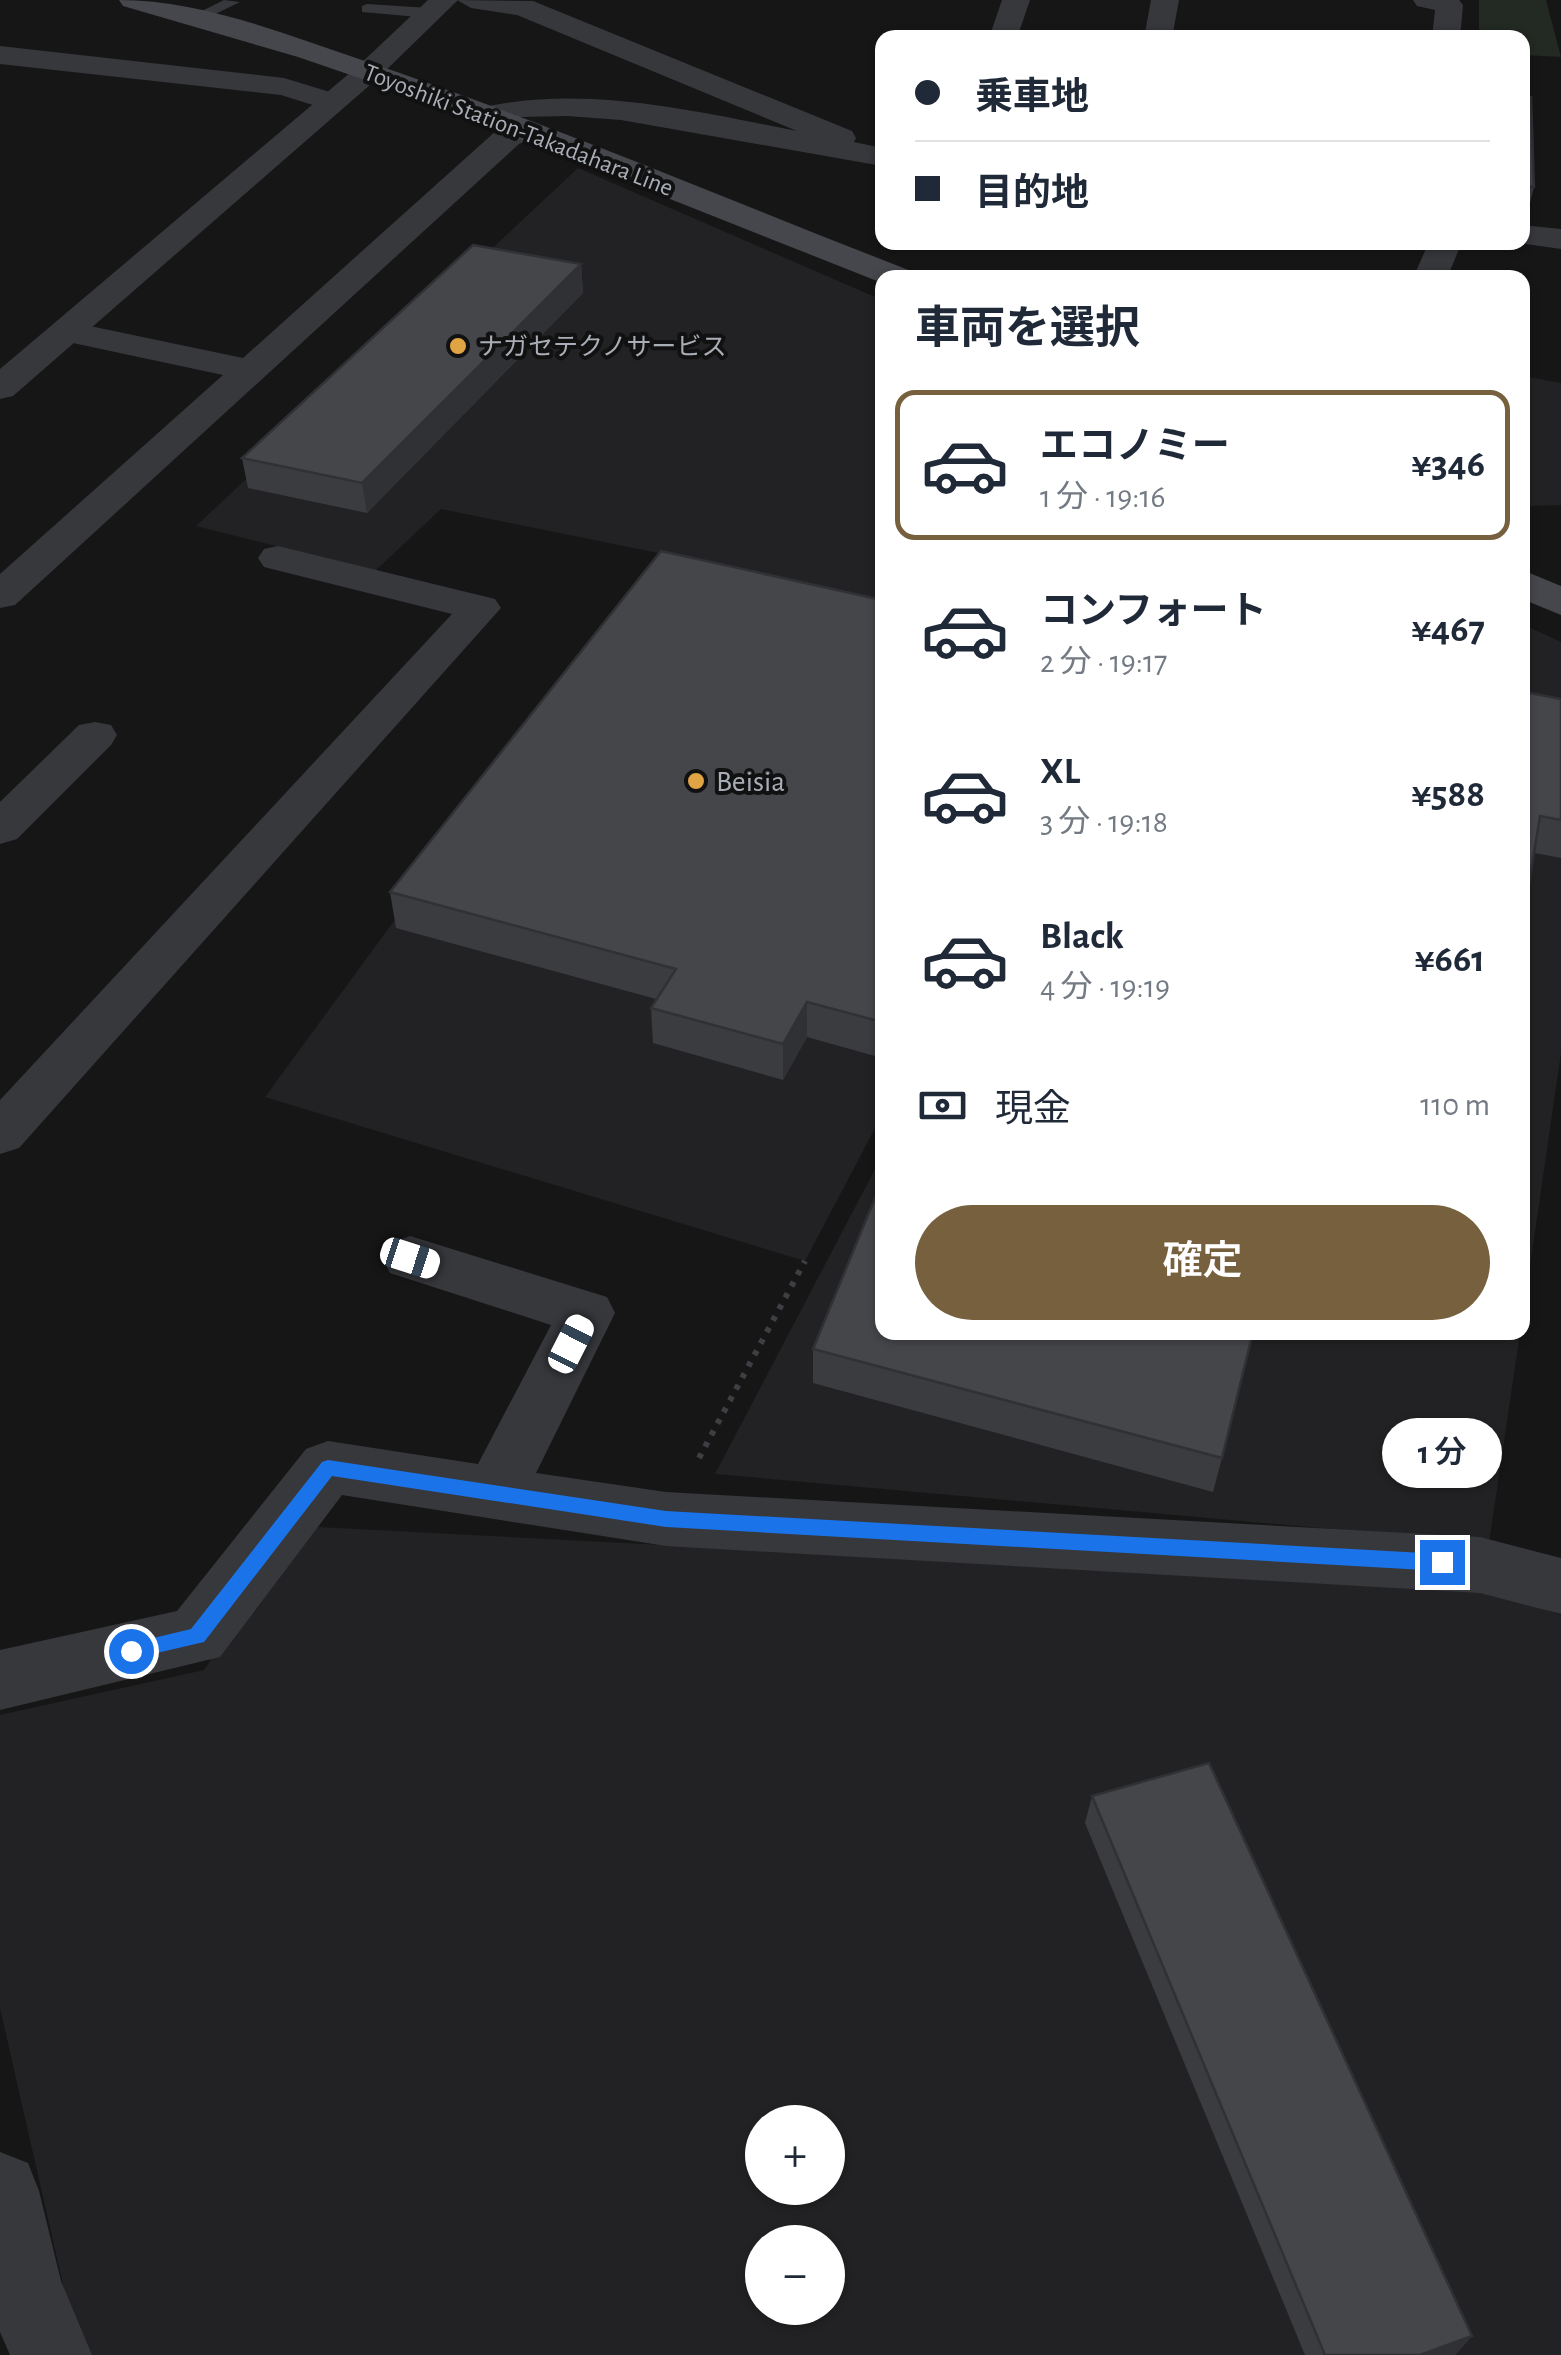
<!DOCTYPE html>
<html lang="ja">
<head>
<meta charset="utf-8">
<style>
	:root { --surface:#fff; --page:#f6f6f7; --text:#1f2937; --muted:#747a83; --line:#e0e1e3; --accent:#76603d }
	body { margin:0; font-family:"Alegreya Sans","Noto Sans JP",sans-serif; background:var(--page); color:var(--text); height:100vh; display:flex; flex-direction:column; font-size:38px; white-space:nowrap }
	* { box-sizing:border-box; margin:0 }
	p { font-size:32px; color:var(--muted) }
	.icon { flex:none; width:55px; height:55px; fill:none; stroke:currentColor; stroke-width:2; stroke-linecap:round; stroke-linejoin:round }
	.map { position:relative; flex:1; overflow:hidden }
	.panel { position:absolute; left:875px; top:270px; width:655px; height:1070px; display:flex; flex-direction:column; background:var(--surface); border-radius:20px; box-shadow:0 2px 8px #0004 }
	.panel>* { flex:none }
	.hud { position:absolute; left:875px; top:30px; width:655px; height:220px; border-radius:20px; box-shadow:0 2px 8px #0004; display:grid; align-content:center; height:220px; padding:0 40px; background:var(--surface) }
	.tools { position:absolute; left:745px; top:2105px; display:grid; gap:20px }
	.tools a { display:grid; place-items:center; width:100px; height:100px; border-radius:50%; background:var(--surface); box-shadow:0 2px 8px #0004; font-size:50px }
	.end { position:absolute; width:45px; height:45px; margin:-22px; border:12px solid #1a73e8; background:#fff; box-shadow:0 0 0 5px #fff }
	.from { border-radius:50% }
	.bubble { position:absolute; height:70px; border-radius:35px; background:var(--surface); box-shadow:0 2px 8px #0004; font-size:32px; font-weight:600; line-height:70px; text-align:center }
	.car { position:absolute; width:30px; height:60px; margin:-30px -15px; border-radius:12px; box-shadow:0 0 8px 2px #0007; background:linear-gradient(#fff 24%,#345 0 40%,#fff 0 76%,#345 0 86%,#fff 0) }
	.hud b { display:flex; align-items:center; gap:35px; height:95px; font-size:38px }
	.hud b+b { border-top:2px solid var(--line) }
	.hud i { width:25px; height:25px; background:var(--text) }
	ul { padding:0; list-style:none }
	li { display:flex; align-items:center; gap:30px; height:150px; margin:0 20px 15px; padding:0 20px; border:5px solid transparent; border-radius:20px }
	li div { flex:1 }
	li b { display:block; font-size:38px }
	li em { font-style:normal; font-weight:600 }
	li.on { border-color:var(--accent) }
	li>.icon { width:90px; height:90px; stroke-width:1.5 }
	h2 { padding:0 40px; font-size:45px; line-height:120px }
	.pay { display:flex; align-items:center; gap:25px; height:110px; padding:0 40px; font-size:38px }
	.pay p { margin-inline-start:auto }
	.button { display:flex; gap:20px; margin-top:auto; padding:20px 40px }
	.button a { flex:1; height:115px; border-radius:60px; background:var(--accent); color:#fff; font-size:40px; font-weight:600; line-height:115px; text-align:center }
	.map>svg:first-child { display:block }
	.built { fill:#222224; fill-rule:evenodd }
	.green { fill:#222a23 }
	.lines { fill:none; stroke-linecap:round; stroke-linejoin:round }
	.path { stroke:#3d3f43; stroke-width:6; stroke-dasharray:5 8; stroke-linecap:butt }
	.service { fill:#37383c; fill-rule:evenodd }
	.minor { fill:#37383c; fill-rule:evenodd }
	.tertiary { fill:#37383c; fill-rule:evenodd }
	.secondary { fill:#45474c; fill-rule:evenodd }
	.wall { fill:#3b3c40 }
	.shaded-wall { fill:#303134 }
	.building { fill:#45464a; stroke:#303134; stroke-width:2.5 }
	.route { fill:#1a73e8 }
	.poi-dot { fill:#e1a444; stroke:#111112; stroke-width:4 }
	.labels { text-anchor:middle; stroke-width:8; stroke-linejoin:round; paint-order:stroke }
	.far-street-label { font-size:25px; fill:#a9aeb6; stroke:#111112 }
	.far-poi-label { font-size:25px; fill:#a9aeb6; stroke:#111112; text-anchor:start }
	.poi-label { font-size:30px; fill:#a9aeb6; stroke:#111112; text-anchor:start }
</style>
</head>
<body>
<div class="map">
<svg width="1561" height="2355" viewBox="0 0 1561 2355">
	<rect width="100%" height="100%" fill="#161617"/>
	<g class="built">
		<path d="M578,168L882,300V1115L805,1261L265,1097L663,554L441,509L375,571L196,526Z"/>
		<path d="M1522,376L1561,383V505L1523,506Z"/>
		<path d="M1522,624L1561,642V1053L1523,1314Z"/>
		<path d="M882,1156V1332L1520,1333L1489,1543L715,1474Z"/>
		<path d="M299,1526L1483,1588L1561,1615V2355H79L0,2008V1715L204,1670ZM762,2122H828V2188H762ZM762,2242H828V2308H762Z"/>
	</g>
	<path class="green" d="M1479,0H1546L1561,57L1523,55L1522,38L1479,37Z"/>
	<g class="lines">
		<path class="path" d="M699,1458L805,1261"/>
		<g class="service">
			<path d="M224,0L240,2L201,21L188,18Z"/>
			<path d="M367,4L430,8L438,13L430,18L362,12V6Z"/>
		</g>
		<g class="minor">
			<path d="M457,0L533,1L852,131L856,138L854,142L882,148V166L621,120L567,116L521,117L487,124L476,121L472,115L476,109C580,83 694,111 797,131L517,15L471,8Z"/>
			<path d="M1002,0H1030L1017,38H989Z"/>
			<path d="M1151,0H1179L1172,38H1144Z"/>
			<path d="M1413,0H1459L1463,5L1460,38H1432L1435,10L1417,6Z"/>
			<path d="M0,46L284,78L343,96L347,102L343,108L332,111L281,95L0,64Z"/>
			<path d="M526,121L537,124L541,130L537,136L519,144L15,605L0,608V574L223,375L54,339L48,332L54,325L66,321L243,358L497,130Z"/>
			<path d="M1522,225L1561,229V249L1512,242H1522Z"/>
			<path d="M1429,242H1462L1447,278H1413Z"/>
			<path d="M278,546L495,599L501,608L19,1148L0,1154V1100L452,614L264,567L258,558L264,549Z"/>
			<path d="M95,722L111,725L117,735L111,745L17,839L0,844V802L79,725Z"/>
			<path d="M410,1236L607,1297L615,1313L536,1473L666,1492L1480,1537L1561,1558V1614L1480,1593L666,1546L342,1495L220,1657L0,1710V1650L177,1611L306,1449L328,1441L478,1464L551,1325L390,1273L382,1258L390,1243Z"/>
			<path d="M0,2152L28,2163L39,2191L61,2281L92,2355H10L0,2332Z"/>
		</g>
		<path class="tertiary" d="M428,0H458L378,78L13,396L0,399V369L358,66Z"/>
		<g class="secondary">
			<path d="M119,0C201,0 285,34 362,60C548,123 729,200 911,271L916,278H882V283L403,93L298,57L123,6Z"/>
			<path d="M1522,570L1561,586V615L1522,599Z"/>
		</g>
	</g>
	<g class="wall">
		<path d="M1522,97L1534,187L1527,215H1522Z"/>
		<path d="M581,264L583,293L367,513L248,488L242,458Z"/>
		<path d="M882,600V1058L807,1037L783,1080L653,1043L651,1008L656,999L396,928L390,892Z"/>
		<path d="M1561,699V858L1535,853L1522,700Z"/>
		<path d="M813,1349L1222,1458L1213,1492L813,1383Z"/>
		<path d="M1092,1796L1472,2336L1455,2355H1305L1085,1823Z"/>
	</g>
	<g class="shaded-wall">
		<path d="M581,264L583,293L367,513L362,483Z"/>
		<path d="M807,1002V1037L783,1080V1044Z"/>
		<path d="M1472,2336L1455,2355H1420Z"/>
	</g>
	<g class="building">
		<path d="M1522,97H1531L1534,187L1522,186Z"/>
		<path d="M473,245L581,264L362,483L242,458Z"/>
		<path d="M661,551L882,600V1022L807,1002L783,1044L651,1008L676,969L390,892Z"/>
		<path d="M1525,692L1561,699V820L1540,816L1522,928V812L1529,813L1522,812V702Z"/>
		<path d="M882,1181V1332H1253L1222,1458L813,1349Z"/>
		<path d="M1209,1763L1472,2336L1420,2355H1325L1092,1796Z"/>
	</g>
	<path class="route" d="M328,1460L666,1511L1442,1554L1451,1562L1442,1571L666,1527L332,1476L204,1642L131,1659L124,1657V1645L191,1629L322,1462Z"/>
	<g class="poi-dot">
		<circle cx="458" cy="346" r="10"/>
		<circle cx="696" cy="781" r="10"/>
	</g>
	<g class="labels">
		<g class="far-street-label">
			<text transform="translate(519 129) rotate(21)" y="9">Toyoshiki Station-Takadahara Line</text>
		</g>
		<g class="far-poi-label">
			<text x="478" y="355">ナガセテクノサービス</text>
		</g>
		<g class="poi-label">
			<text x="716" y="791">Beisia</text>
		</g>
	</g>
</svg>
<div class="tools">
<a>+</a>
<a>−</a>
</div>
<i class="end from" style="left:131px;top:1651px"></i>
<i class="end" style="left:1442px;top:1562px"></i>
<div class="bubble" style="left:1382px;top:1418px;width:120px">1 分</div>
<i class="car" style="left:410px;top:1258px;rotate:108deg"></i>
<i class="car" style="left:571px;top:1344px;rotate:27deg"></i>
<div class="hud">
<b><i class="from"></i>乗車地</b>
<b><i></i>目的地</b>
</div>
<section class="panel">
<h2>車両を選択</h2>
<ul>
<li class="on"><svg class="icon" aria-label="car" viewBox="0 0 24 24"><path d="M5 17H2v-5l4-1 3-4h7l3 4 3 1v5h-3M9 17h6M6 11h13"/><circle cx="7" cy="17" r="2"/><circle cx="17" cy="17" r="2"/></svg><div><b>エコノミー</b><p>1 分 · 19:16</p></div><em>¥346</em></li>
<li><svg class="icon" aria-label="car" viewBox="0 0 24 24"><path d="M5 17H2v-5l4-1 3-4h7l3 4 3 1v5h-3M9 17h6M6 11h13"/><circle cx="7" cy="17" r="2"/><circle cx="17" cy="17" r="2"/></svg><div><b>コンフォート</b><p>2 分 · 19:17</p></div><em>¥467</em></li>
<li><svg class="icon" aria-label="car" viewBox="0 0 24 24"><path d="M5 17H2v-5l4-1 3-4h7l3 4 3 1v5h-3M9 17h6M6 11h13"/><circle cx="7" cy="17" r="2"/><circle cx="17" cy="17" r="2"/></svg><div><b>XL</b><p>3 分 · 19:18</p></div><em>¥588</em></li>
<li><svg class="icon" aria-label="car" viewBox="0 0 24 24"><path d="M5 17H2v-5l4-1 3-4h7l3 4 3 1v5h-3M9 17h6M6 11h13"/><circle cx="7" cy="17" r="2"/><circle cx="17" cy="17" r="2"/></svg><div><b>Black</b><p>4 分 · 19:19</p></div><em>¥661</em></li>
</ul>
<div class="pay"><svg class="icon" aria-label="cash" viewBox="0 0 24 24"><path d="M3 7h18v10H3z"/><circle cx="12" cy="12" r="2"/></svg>現金<p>110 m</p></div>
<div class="button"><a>確定</a></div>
</section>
</div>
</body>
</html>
